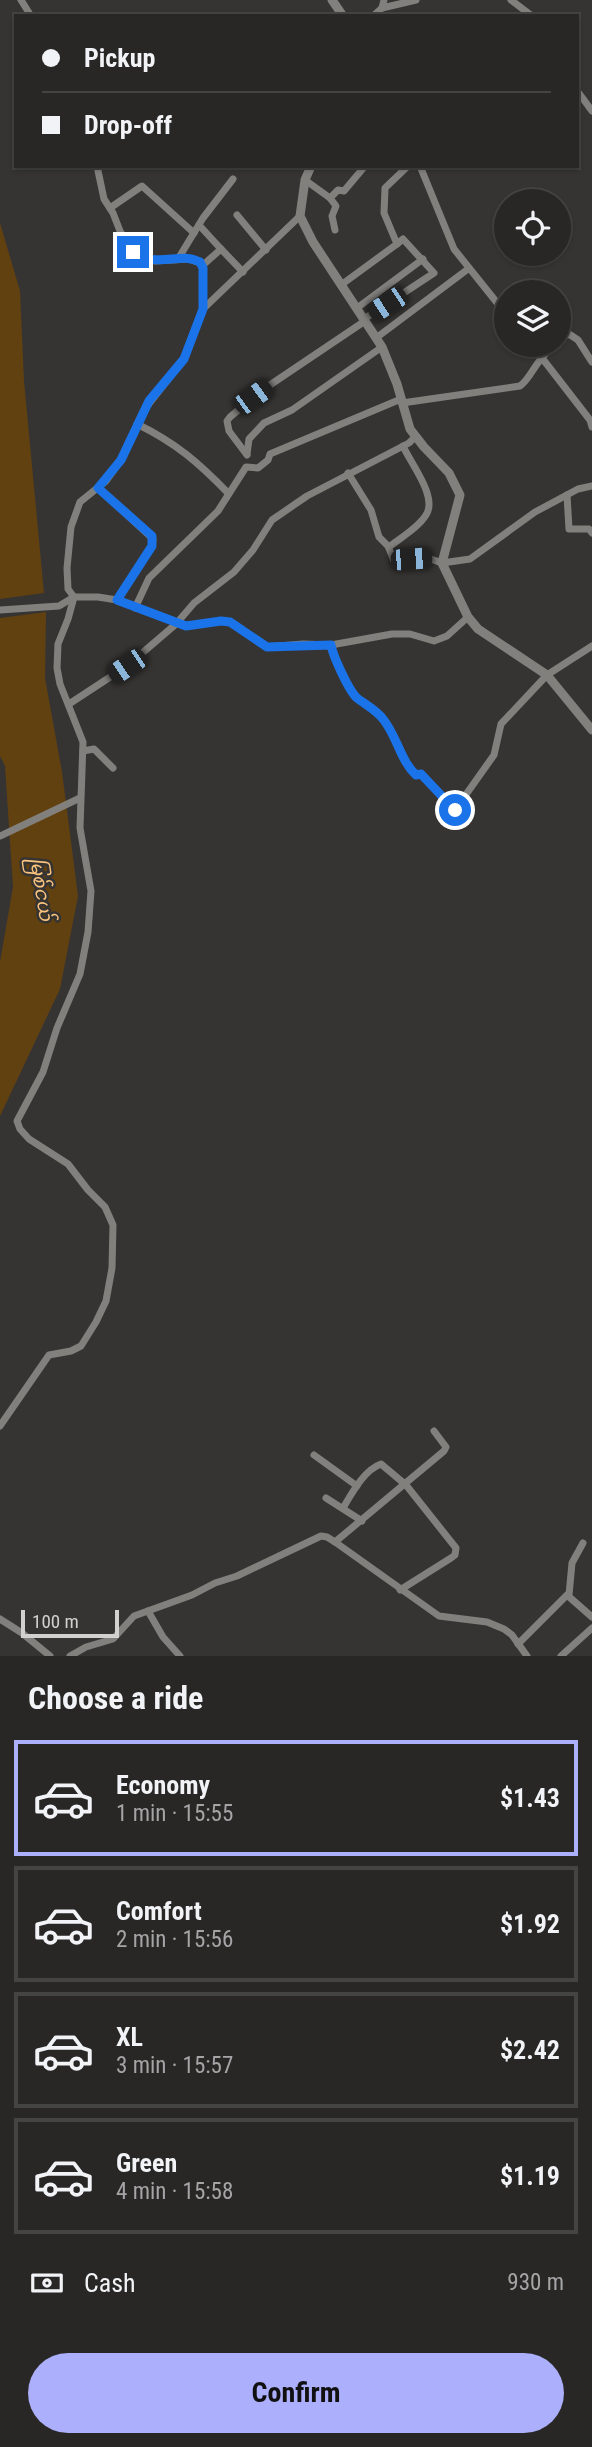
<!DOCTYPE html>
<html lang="en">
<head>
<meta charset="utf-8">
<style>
	:root { --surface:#282726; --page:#302f2e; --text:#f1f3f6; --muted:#a5a5a7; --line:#444443; --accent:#acaffb }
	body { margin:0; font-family:"Roboto Condensed","Noto Sans Myanmar",sans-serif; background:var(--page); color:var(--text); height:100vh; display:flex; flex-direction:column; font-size:26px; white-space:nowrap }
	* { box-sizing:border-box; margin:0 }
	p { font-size:23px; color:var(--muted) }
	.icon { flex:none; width:38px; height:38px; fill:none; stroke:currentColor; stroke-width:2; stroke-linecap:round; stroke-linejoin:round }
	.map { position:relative; height:1656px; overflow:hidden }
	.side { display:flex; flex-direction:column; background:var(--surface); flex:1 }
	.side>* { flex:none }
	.hud { position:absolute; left:14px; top:14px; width:565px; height:154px; border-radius:0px; box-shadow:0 2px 5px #0004,0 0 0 2px var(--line); display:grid; align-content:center; height:154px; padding:0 28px; background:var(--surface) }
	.fabs { position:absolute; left:494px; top:189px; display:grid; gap:14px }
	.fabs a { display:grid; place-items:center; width:77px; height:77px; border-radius:50%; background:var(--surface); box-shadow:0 2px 5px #0004,0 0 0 2px var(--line); font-size:35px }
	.scale { position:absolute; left:21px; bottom:18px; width:98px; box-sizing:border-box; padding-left:7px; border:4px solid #d2d1d0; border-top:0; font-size:19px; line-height:24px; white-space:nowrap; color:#d2d1d0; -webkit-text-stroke:5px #353432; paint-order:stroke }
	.end { position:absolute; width:32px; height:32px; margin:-16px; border:9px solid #1a73e8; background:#fff; box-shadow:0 0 0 4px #fff }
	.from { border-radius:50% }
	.car { position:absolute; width:21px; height:42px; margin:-21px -10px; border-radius:9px; box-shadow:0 0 5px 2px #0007; background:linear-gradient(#222 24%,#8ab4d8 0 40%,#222 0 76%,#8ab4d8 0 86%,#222 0) }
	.hud b { display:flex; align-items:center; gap:24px; height:66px; font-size:26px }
	.hud b+b { border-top:2px solid var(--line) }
	.hud i { width:18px; height:18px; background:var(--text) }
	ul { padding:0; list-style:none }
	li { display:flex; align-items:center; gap:21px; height:116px; margin:0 14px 10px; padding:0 14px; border:4px solid var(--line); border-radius:0px }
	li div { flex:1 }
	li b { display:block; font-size:26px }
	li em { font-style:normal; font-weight:700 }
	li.on { border-color:var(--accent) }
	li>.icon { width:63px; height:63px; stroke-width:1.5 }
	h2 { padding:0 28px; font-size:32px; line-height:84px }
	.pay { display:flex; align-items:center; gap:18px; height:77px; padding:0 28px; font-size:26px }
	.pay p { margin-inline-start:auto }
	.button { display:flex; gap:14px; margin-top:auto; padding:14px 28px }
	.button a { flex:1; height:80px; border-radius:42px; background:var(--accent); color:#111; font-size:28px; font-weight:700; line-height:80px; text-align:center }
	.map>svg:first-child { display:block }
	.water { fill:#624111 }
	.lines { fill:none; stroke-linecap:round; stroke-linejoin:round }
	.minor { stroke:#82807d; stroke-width:7 }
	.tertiary { stroke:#82807d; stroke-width:9 }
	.route { stroke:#1a73e8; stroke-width:9 }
	.labels { text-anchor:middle; stroke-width:5; stroke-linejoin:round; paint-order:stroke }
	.water-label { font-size:19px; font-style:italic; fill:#fac37e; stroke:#353432 }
</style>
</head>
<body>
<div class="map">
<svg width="592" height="1656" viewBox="0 0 592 1656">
	<rect width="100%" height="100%" fill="#353432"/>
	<g class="water">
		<path d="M0,223L20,291L24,381L44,593L0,599Z"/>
		<path d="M46,612L45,678L62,772L78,896L60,989L0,1116V962L13,887L5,766L0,756V618Z"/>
	</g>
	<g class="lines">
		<g class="minor">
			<path d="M21,0L31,16"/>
			<path d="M511,0L532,16"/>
			<path d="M382,8L416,0"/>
			<path d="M373,16L382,8L384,0"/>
			<path d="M578,92L592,111"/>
			<path d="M97,166L104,199L113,213L120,231L133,252L155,261L189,259L200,263L203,268V309"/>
			<path d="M420,166L454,249L506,314"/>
			<path d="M305,180L330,198L336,206L332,216L335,230"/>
			<path d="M330,198L338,190L344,191L365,166"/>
			<path d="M110,208L142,186L194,233"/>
			<path d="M237,215L266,250"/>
			<path d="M199,225L221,249L202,266"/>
			<path d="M221,249L243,272"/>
			<path d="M178,259L203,218L233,179"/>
			<path d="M341,285L397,244L384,213L385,188L408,166"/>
			<path d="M357,308L423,259"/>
			<path d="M364,319L434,273L403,239L397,244"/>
			<path d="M376,338L468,269"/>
			<path d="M558,339L569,334L578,340L592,362"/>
			<path d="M532,345L542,358L553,345"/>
			<path d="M402,403L520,386C529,380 534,366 542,358L590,420L592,427"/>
			<path d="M137,424C176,443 199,463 228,493"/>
			<path d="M247,454L249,439L264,423L292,410L382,347"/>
			<path d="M247,455L229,431L227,421L230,417L264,389L365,321"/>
			<path d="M348,473L371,510L379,537L388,546L394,561L428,558L442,563L470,559L535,512L578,489L592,486"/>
			<path d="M98,488L153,539L152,546L117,600"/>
			<path d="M567,495L569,529H589L592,533"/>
			<path d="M389,547C400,538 418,528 426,515C438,497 411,464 403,446"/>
			<path d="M135,608L149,578L218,511L246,467L258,468L268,460L270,454L401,399"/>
			<path d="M0,610L59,606L74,597H98L117,600L186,626L221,621L230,622L267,647L303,644L331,645L392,634H410L434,641L447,636L468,617"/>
			<path d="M331,645C333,657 348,690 357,698C366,705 376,711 383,719C397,736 400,760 416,775L421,774L455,810L494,755L501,724L547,675L592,646"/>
			<path d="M69,704L127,666L176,624L194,603L234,572L253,550L272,520L307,496L409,443L416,436"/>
			<path d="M83,751L94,749L113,768"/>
			<path d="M0,836L80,798"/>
			<path d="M0,1426L49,1355L71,1351L81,1346L96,1322L106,1301L112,1268L113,1225L105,1207L88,1190L68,1164L29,1139L20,1129L17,1121L43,1072L57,1028L80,974L88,932L91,891L80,828L83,742L60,684L57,668L58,644L68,619L74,597L68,589L67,568L71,527L80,502L106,481L121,460L144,410L184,359L203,309L300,216"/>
			<path d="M314,1455L357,1486"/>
			<path d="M326,1498L362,1521"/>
			<path d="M343,1508C352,1493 364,1470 381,1464L406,1485L456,1548L455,1555L451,1558L400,1590"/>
			<path d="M335,1542L444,1451L446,1447L434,1431"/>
			<path d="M569,1595L572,1563L583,1543"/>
			<path d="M148,1611L163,1637L180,1656"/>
			<path d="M0,1619L22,1633L50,1656"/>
			<path d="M518,1644L567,1595L592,1617"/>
			<path d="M70,1656L86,1647L113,1639L134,1616L192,1595L215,1583L237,1576L321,1536L327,1537L335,1542L439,1616L487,1622L504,1629L512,1635L527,1656"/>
			<path d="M561,1656L592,1628"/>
		</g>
		<g class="tertiary">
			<path d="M332,0L343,16"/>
			<path d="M311,166L305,180L300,216L313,242L382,347L397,384L410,429L424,447L449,473L460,495L442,563L468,617L478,629L547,675L592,730"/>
		</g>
	</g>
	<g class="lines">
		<path class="route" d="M133,252C159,269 179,251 200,262L203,268V309L184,359L149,401L121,460L98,488L152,536V546L117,600L186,626L221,621L230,622L267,647L331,645C333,656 349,691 357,698C366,705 376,710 383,719C397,736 400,760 416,775L421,774L455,810"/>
	</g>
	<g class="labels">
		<g class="water-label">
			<text transform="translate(42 889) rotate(81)" y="7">မြစ်ငယ်</text>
		</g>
	</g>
</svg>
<div class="fabs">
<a><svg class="icon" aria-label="locate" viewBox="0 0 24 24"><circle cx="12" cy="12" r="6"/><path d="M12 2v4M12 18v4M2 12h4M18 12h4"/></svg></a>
<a><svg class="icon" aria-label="layers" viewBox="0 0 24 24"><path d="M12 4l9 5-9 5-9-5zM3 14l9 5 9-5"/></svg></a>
</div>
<div class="scale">100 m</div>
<i class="end from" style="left:455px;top:810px"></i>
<i class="end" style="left:133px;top:252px"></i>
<i class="car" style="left:387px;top:304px;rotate:237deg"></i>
<i class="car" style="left:253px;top:397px;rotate:54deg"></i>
<i class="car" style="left:411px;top:559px;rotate:86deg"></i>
<i class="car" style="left:127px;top:666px;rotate:236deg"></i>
<div class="hud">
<b><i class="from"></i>Pickup</b>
<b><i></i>Drop-off</b>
</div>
</div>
<section class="side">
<h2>Choose a ride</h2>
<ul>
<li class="on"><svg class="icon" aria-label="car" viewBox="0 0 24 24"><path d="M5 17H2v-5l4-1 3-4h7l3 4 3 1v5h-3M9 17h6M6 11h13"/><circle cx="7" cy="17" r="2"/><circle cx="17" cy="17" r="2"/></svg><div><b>Economy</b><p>1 min · 15:55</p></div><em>$1.43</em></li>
<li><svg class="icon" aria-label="car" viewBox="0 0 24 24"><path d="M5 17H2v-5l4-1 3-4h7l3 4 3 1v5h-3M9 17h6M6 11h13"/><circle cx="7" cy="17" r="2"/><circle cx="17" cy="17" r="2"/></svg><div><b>Comfort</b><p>2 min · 15:56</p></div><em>$1.92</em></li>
<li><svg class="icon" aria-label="car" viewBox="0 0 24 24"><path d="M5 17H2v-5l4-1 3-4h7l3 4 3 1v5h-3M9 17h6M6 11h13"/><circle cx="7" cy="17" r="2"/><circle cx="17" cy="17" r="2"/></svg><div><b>XL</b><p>3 min · 15:57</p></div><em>$2.42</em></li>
<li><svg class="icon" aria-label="car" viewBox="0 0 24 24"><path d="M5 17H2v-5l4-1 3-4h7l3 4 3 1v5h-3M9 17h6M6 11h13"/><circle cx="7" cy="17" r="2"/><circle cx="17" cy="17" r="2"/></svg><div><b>Green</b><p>4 min · 15:58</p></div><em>$1.19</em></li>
</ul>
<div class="pay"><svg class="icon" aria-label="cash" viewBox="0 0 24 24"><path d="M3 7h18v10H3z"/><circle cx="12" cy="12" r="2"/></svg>Cash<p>930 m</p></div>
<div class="button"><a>Confirm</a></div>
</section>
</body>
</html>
